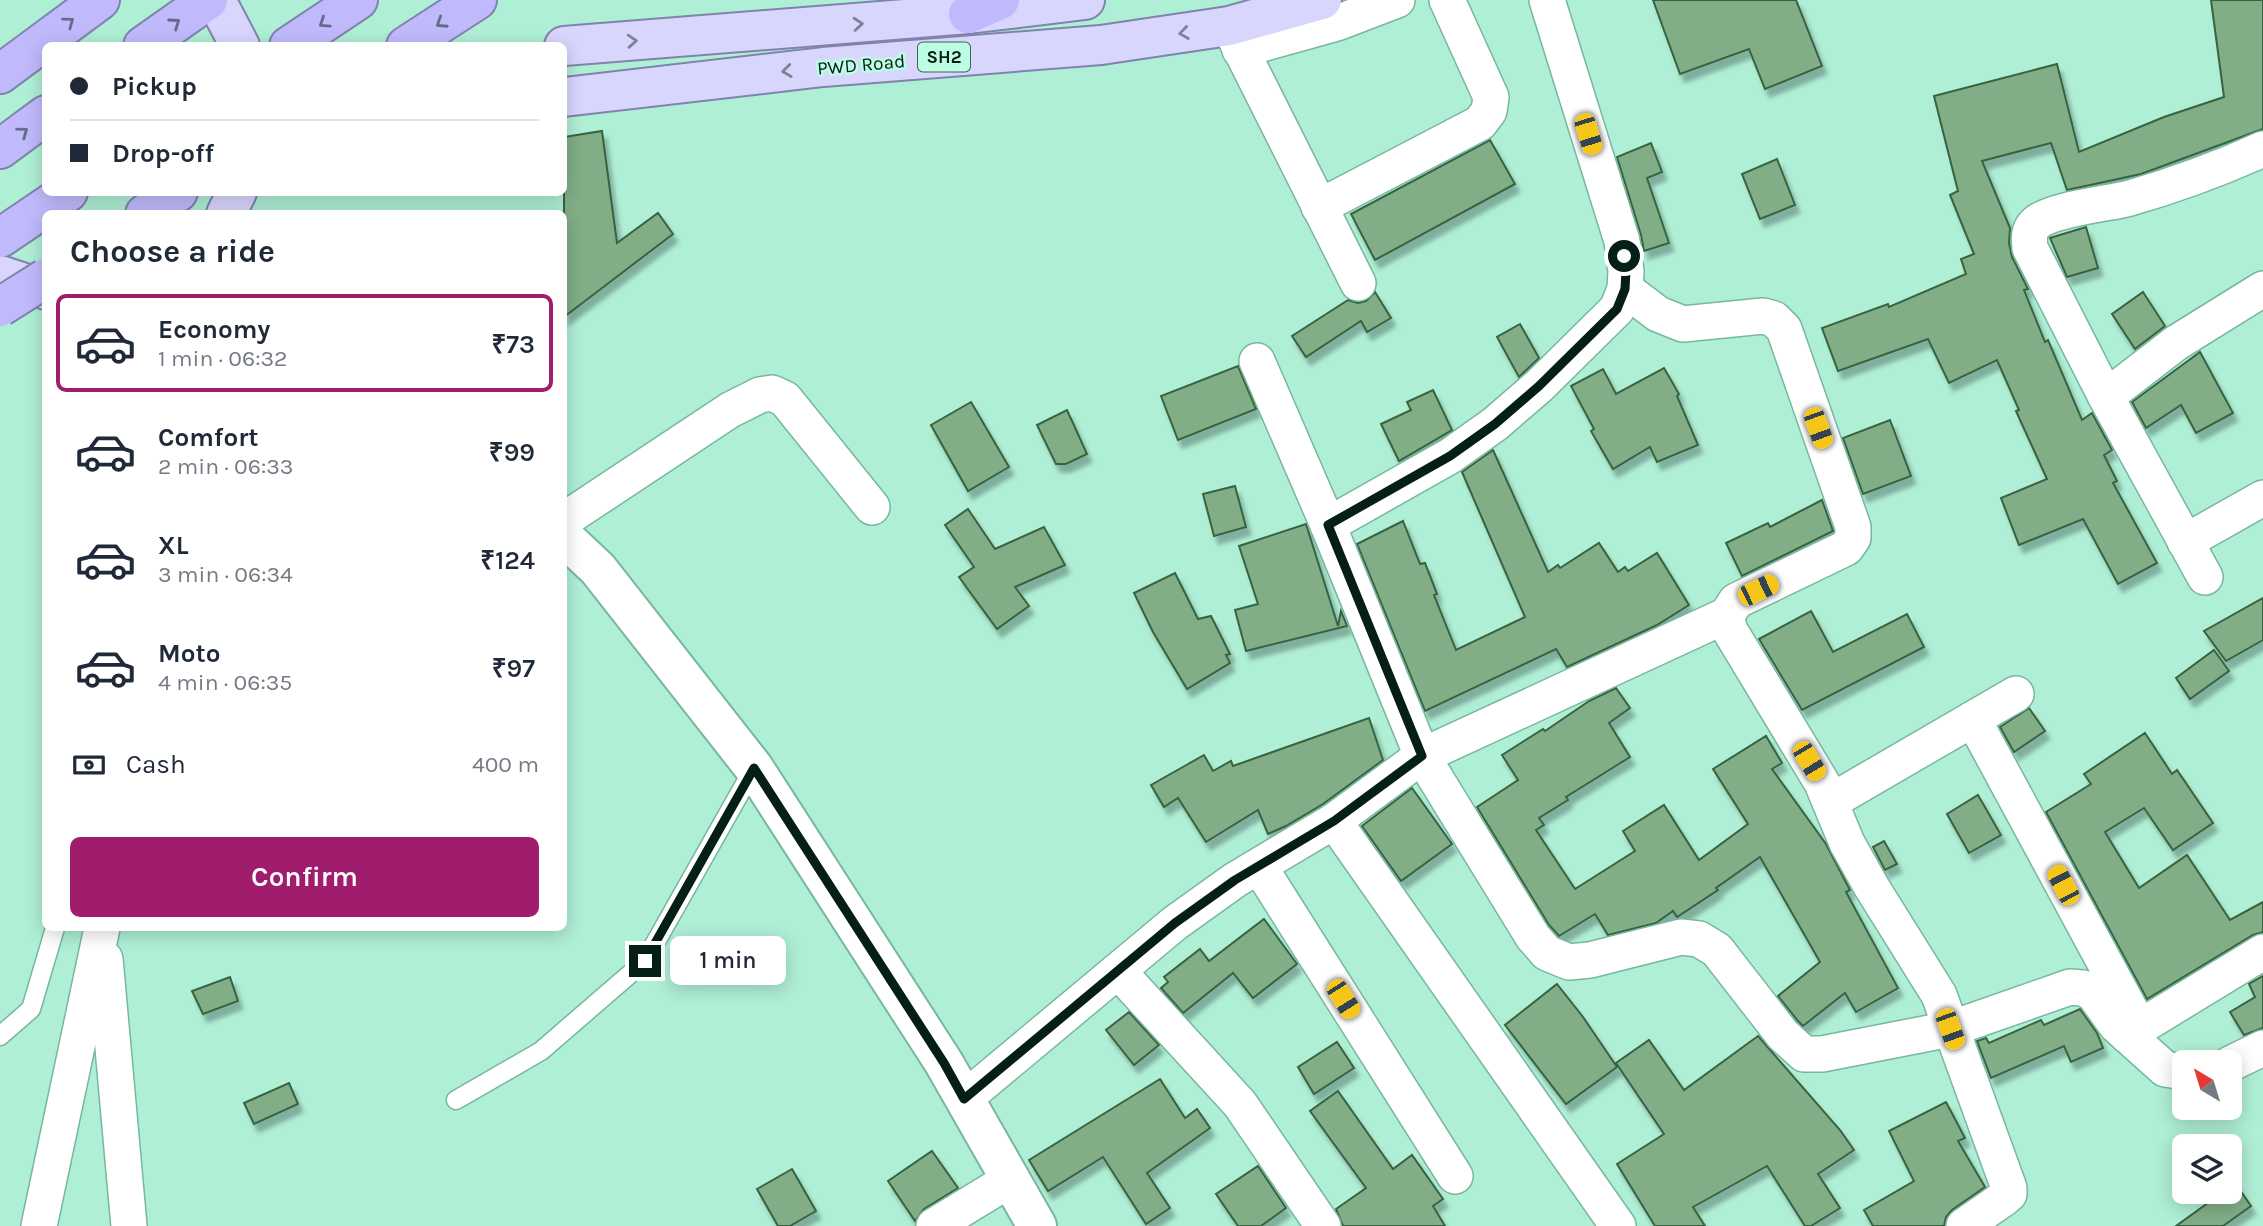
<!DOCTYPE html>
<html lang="en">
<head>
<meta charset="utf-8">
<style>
	:root { --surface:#fff; --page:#f6f6f7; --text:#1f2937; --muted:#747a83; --line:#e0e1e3; --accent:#a01d6e }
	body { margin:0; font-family:Karla,sans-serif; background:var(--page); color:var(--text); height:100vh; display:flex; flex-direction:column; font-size:26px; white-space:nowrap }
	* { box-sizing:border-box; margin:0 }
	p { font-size:23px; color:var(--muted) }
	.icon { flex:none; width:38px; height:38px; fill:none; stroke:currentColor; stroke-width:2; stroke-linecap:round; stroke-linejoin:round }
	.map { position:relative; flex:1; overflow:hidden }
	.details { position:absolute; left:42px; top:210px; width:525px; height:721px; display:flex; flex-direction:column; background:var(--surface); border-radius:10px; box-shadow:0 4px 18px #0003 }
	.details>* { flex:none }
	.hud { position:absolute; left:42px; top:42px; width:525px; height:154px; border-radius:10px; box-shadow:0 4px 18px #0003; display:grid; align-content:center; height:154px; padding:0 28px; background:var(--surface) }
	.needle { width:46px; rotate:322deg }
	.tools { position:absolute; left:2172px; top:1050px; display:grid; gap:14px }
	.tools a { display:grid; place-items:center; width:70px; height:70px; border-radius:10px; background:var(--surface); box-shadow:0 4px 18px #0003; font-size:35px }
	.end { position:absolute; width:32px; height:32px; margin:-16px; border:9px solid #051f16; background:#fff; box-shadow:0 0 0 4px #fff }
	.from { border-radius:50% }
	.bubble { position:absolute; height:49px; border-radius:10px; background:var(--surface); box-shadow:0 4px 18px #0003; font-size:23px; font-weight:600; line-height:49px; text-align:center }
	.car { position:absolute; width:21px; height:42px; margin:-21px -10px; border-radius:9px; box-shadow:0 0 5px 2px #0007; background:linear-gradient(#f5c518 24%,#345 0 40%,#f5c518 0 76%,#345 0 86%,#f5c518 0) }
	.hud b { display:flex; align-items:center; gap:24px; height:66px; font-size:26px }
	.hud b+b { border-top:2px solid var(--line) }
	.hud i { width:18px; height:18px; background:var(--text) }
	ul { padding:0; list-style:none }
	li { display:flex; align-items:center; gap:21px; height:98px; margin:0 14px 10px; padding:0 14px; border:4px solid transparent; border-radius:10px }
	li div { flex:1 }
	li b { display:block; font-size:26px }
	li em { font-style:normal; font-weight:600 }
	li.selected { border-color:var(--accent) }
	li>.icon { width:63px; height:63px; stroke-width:1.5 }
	h2 { padding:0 28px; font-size:32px; line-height:84px }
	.pay { display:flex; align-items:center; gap:18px; height:77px; padding:0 28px; font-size:26px }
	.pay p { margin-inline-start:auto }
	.button { display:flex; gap:14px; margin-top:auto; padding:14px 28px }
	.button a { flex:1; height:80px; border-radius:10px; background:var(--accent); color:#fff; font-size:28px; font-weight:600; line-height:80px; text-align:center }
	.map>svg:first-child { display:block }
	.building { fill:#81ae87; stroke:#396340; stroke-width:2; filter:url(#shadow) }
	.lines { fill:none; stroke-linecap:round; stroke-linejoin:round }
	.lane-casing { stroke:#78b79f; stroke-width:21 }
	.street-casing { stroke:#78b79f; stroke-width:38 }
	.secondary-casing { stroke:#78b79f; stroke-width:42 }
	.primary-casing { stroke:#7f84ac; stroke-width:42 }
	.highway-casing { stroke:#7f84ac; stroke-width:42 }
	.lane { stroke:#fff; stroke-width:18 }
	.street { stroke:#fff; stroke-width:35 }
	.secondary { stroke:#fff; stroke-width:38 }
	.primary { stroke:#d9d6fe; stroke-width:38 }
	.highway { stroke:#c0bafd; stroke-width:38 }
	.highway-bridge-casing { stroke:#7f84ac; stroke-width:42; stroke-linecap:butt }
	.highway-bridge { stroke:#c0bafd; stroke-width:38 }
	.oneway { stroke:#626c8a }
	.oneway2 { stroke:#7a8496 }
	.route { stroke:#051f16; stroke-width:9 }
	.labels { text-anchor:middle; stroke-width:5; stroke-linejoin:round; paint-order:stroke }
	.shield { fill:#bcfde3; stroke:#3c6254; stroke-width:2 }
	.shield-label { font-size:18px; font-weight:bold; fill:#051f16 }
	.street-label { font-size:19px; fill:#051f16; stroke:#bcfde3 }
</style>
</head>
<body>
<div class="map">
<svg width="2263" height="1226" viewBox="0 0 2263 1226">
	<defs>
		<filter id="shadow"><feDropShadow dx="4.5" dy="8" stdDeviation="2" flood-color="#0004"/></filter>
	</defs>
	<rect width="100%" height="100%" fill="#afefd6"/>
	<g class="building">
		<path d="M1653,0H1796L1822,66L1765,89L1749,49L1680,74Z"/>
		<path d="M2211,0H2263V129L2141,174L2067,190L2051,143L1982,161L2010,228L2009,243L2012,257L2028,289L2024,290L2045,342L2048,340L2082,420L2092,413L2112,450L2104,455L2117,481L2113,483L2157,563L2118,584L2083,519L2019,545L2001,498L2047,479L2016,411L2019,410L1997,360L1949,383L1928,339L1838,371L1822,328L1888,304L1889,307L1966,274L1961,259L1974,254L1950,195L1958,191L1934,96L2057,64L2079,152L2164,117L2224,97Z"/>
		<path d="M602,131L617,243L658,213L673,234L564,317V137Z"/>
		<path d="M1490,140L1515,184L1375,260L1351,214Z"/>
		<path d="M1651,143L1662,172L1647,178L1669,243L1644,251L1641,235L1617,157Z"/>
		<path d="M1777,159L1795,205L1760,219L1742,174Z"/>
		<path d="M2086,227L2098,268L2067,277L2050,238Z"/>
		<path d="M1375,292L1391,318L1367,332L1361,321L1306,357L1292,336L1348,300L1358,303L1366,301Z"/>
		<path d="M2143,292L2165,326L2135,349L2112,314Z"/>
		<path d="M1520,324L1539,358L1519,377L1497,337Z"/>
		<path d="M2200,352L2233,413L2196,433L2181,405L2146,428L2132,402Z"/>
		<path d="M1238,366L1256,409L1178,440L1161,396Z"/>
		<path d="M1664,368L1679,394L1677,396L1698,445L1657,462L1650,447L1613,469L1591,431L1594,429L1571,386L1603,369L1616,394Z"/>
		<path d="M1433,390L1452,430L1399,461L1381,424L1411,410L1407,402Z"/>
		<path d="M971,402L1009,467L968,491L931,425Z"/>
		<path d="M1067,410L1087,454L1066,464H1056L1037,425Z"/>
		<path d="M1890,420L1911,476L1863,494L1843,438Z"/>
		<path d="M1493,450L1548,572L1558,565L1560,568L1599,543L1618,572L1625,567L1628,571L1657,553L1689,605L1657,625L1567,667L1556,649L1425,711L1357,544L1403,521L1420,564L1425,563L1437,594L1434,595L1456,650L1525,617L1462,472Z"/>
		<path d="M1235,486L1246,527L1214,536L1203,494Z"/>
		<path d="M1822,500L1833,531L1742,576L1726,543L1768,523L1770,527Z"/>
		<path d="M968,509L995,549L1044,527L1065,565L1015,587L1029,606L997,629L959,577L974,567L945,525Z"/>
		<path d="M1306,524L1338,626L1341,611L1347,626L1246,651L1235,610L1258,604L1239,546Z"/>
		<path d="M1175,573L1198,619L1211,616L1230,654L1226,655L1230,663L1187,689L1153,632L1134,593Z"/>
		<path d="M2263,598V640L2226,661L2204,631Z"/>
		<path d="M1811,611L1833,652L1907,614L1924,647L1802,710L1759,639Z"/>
		<path d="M2214,650L2229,671L2190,699L2176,678Z"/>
		<path d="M1616,688L1630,708L1609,723L1630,757L1566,797L1568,800L1539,818L1544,825L1536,830L1575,889L1635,851L1623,831L1664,805L1699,860L1748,824L1713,769L1766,736L1782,763L1772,769L1826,844L1850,890L1846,892L1898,988L1856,1012L1845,993L1803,1026L1798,1021L1778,996L1820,962L1760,857L1716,888L1718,890L1677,917L1673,911L1656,923L1608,935L1595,914L1559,936L1549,925L1477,807L1518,780L1502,755L1543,729L1545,731L1589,701Z"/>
		<path d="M2029,708L2045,731L2014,752L2000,727Z"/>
		<path d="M1369,718L1383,760L1323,804L1286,826L1268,834L1258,810L1206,842L1178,798L1164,807L1151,785L1204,755L1213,771L1231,761L1233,766Z"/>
		<path d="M2145,733L2172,774L2177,770L2213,823L2173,850L2144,808L2105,832L2139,888L2187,855L2230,920L2263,902V932L2253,935L2147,999L2046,812L2091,784L2084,774Z"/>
		<path d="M1412,788L1452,844L1401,881L1362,826Z"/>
		<path d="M1978,795L2001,835L1969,853L1947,814Z"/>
		<path d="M1884,841L1897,864L1885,870L1873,847Z"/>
		<path d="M1264,919L1297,964L1253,998L1233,973L1183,1013L1161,988L1168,982L1164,977L1200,949L1209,961Z"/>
		<path d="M2263,976V1028L2244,1035L2230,1012L2255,997L2249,984Z"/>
		<path d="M230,977L238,1001L203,1014L192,991Z"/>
		<path d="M1557,984L1583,1017L1617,1067L1566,1104L1505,1025Z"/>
		<path d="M2080,1009L2097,1033L2103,1048L2071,1062L2064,1046L1991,1078L1977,1041L1986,1038L1989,1043L2041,1020L2044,1025Z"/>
		<path d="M1129,1012L1159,1045L1134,1065L1106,1030Z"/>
		<path d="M1758,1036L1840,1130L1854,1150L1818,1174L1840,1208L1811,1226H1805L1767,1166L1693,1207L1705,1226H1655L1617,1164L1664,1134L1616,1063L1649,1040L1684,1090Z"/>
		<path d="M1337,1042L1354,1068L1314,1094L1298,1067Z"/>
		<path d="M1160,1079L1185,1118L1197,1109L1210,1128L1147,1173L1170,1208L1146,1224L1103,1157L1048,1191L1029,1160Z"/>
		<path d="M289,1083L298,1104L254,1124L244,1103Z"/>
		<path d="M1338,1091L1393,1169L1412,1155L1443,1199L1433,1206L1445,1226H1343L1336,1209L1366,1188L1310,1111Z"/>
		<path d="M1946,1102L1965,1138L1958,1141L1985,1187L1952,1210L1946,1217L1944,1226H1873L1864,1210L1914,1181L1889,1131Z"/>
		<path d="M932,1151L958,1188L924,1209L915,1221L888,1181Z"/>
		<path d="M1258,1166L1286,1208L1261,1226H1238L1216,1194Z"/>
		<path d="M792,1169L816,1211L790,1226H778L757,1189Z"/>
		<path d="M2235,1183L2251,1206L2223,1226H2176L2223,1192H2230V1187Z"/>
	</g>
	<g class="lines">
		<defs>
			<g id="lane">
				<path d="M0,1036L31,1009L55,928"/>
				<path d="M456,1100L541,1051L645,961L754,768"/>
			</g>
			<g id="street">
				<path d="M1229,26L1358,283"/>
				<path d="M1240,50L1337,23L1397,0"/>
				<path d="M1319,207L1480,123L1489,111L1491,97L1447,0"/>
				<path d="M1625,289L1658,314L1683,324L1763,316L1774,319L1784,329L1853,527V538L1846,548L1736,601L1727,615L1729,629L1822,783L1847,843L1871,886L1939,995L2009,1188V1194L2003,1199L1964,1226"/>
				<path d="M1257,361L1328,525L1422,756L1533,937L1547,953L1569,962L1590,960L1681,937L1699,939L1717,950L1783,1035L1804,1054H1822L1950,1029L2070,987L2083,988L2093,993L2116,1025L2165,1069L2184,1072"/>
				<path d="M2106,397L2176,343L2263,289"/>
				<path d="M564,520L730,410L760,395L772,393L785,399L872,507"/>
				<path d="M1328,525L1450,456L1495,424L1539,386L1617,309L1625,289L1626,271L1622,241L1547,0"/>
				<path d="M2185,542L2263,498"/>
				<path d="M2205,577L2106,397L2030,248C2029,239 2028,230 2036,223C2052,209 2107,204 2130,198C2175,185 2221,168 2263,149"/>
				<path d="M1973,719L2138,1024"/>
				<path d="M1830,802L2016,694"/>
				<path d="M1334,821L1618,1226"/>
				<path d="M1259,866L1455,1176"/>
				<path d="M105,959L129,1226"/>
				<path d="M1118,971L1240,1104L1323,1226"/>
				<path d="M2127,1035L2263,952"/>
				<path d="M2230,1064L2263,1048"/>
				<path d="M964,1099L1175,923L1235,880L1334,821L1422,756L1727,615"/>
				<path d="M39,1226L102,928"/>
				<path d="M934,1226L1011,1179"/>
			</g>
			<path id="secondary" d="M564,537L598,569L754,768L944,1063L1037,1226"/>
			<g id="primary">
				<path d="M216,0L240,46"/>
				<path d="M564,46L968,14L1085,0"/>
				<path d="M564,97L823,67L1101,45L1229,26L1322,0"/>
				<path d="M226,214L237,192"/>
				<path d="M0,275L46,290"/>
			</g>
			<g id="highway">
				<path d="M968,14L1000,0"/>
				<path d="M143,46L208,0"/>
				<path d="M289,46L358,0"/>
				<path d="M406,46L477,0"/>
				<path d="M0,74L100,0"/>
				<path d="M0,149L46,115"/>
				<path d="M145,214L178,192"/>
				<path d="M0,238L68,192"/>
			</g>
		</defs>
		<use href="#lane" class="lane-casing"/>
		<use href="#street" class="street-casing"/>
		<use href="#secondary" class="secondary-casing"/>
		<use href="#primary" class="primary-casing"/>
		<use href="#highway" class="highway-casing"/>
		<use href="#lane" class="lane"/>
		<use href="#street" class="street"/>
		<use href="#secondary" class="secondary"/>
		<use href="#primary" class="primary"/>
		<use href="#highway" class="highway"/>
		<defs>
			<path id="highway-bridge" d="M0,307L46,278"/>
		</defs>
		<use href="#highway-bridge" class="highway-bridge-casing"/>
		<use href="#highway-bridge" class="highway-bridge"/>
	</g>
	<defs><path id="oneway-chevron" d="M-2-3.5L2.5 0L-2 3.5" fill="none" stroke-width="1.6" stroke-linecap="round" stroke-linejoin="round" transform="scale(1.75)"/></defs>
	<g class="oneway">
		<use href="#oneway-chevron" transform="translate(69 22) rotate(-37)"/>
		<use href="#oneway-chevron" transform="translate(175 23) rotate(-35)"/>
		<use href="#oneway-chevron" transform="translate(324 23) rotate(146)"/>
		<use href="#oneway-chevron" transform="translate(441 23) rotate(147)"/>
		<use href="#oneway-chevron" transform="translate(23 132) rotate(-36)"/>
	</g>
	<g class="oneway2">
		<use href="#oneway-chevron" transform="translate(858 24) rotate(-5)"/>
		<use href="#oneway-chevron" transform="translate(1184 33) rotate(172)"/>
		<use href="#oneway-chevron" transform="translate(632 41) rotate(-4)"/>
		<use href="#oneway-chevron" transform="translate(787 71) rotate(173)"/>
	</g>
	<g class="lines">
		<path class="route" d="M645,961L754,768L944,1063L964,1099L1175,923L1235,880L1334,821L1422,756L1328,525L1450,456L1495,424L1539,386L1617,309L1625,289L1626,271L1624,256"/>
	</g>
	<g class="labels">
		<rect class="shield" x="918" y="42.5" width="52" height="29" rx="5"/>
		<g class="shield-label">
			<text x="944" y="63">SH2</text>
		</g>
		<g class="street-label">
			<text transform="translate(861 64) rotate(-5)" y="7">PWD Road</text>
		</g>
	</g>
</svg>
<div class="tools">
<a><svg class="needle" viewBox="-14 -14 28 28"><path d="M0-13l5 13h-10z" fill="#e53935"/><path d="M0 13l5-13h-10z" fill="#747a83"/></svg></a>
<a><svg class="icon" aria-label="layers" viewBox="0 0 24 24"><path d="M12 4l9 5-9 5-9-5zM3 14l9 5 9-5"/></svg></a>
</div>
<i class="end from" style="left:1624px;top:256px"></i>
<i class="end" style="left:645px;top:961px"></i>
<div class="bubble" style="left:670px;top:936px;width:116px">1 min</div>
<i class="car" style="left:1588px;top:134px;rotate:163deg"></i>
<i class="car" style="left:1818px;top:428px;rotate:160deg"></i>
<i class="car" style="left:1758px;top:590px;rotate:64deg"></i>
<i class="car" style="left:1809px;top:761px;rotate:149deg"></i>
<i class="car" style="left:2063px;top:885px;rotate:332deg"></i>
<i class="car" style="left:1343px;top:999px;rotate:148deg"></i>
<i class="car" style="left:1950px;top:1029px;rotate:160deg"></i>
<div class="hud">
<b><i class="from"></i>Pickup</b>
<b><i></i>Drop-off</b>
</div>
<section class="details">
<h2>Choose a ride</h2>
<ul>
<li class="selected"><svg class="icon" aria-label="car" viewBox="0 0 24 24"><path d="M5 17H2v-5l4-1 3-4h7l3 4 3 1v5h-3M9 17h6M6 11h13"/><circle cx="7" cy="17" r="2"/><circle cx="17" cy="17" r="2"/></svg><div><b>Economy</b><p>1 min · 06:32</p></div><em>₹73</em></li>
<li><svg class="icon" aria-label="car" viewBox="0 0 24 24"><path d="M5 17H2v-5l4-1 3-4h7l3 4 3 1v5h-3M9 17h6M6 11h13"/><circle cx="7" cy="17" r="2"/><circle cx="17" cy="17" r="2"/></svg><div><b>Comfort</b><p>2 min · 06:33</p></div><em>₹99</em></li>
<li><svg class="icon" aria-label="car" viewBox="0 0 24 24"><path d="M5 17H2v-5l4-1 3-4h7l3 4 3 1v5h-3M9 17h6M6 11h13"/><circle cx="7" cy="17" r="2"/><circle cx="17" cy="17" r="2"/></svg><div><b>XL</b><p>3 min · 06:34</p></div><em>₹124</em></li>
<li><svg class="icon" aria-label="car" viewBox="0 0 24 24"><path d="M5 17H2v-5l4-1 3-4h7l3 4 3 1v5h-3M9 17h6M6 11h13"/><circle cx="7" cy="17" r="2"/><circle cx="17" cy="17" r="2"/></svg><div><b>Moto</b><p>4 min · 06:35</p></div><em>₹97</em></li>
</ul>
<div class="pay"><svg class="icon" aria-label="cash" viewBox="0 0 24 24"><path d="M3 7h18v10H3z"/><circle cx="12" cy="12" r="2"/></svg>Cash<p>400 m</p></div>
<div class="button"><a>Confirm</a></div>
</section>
</div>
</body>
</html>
